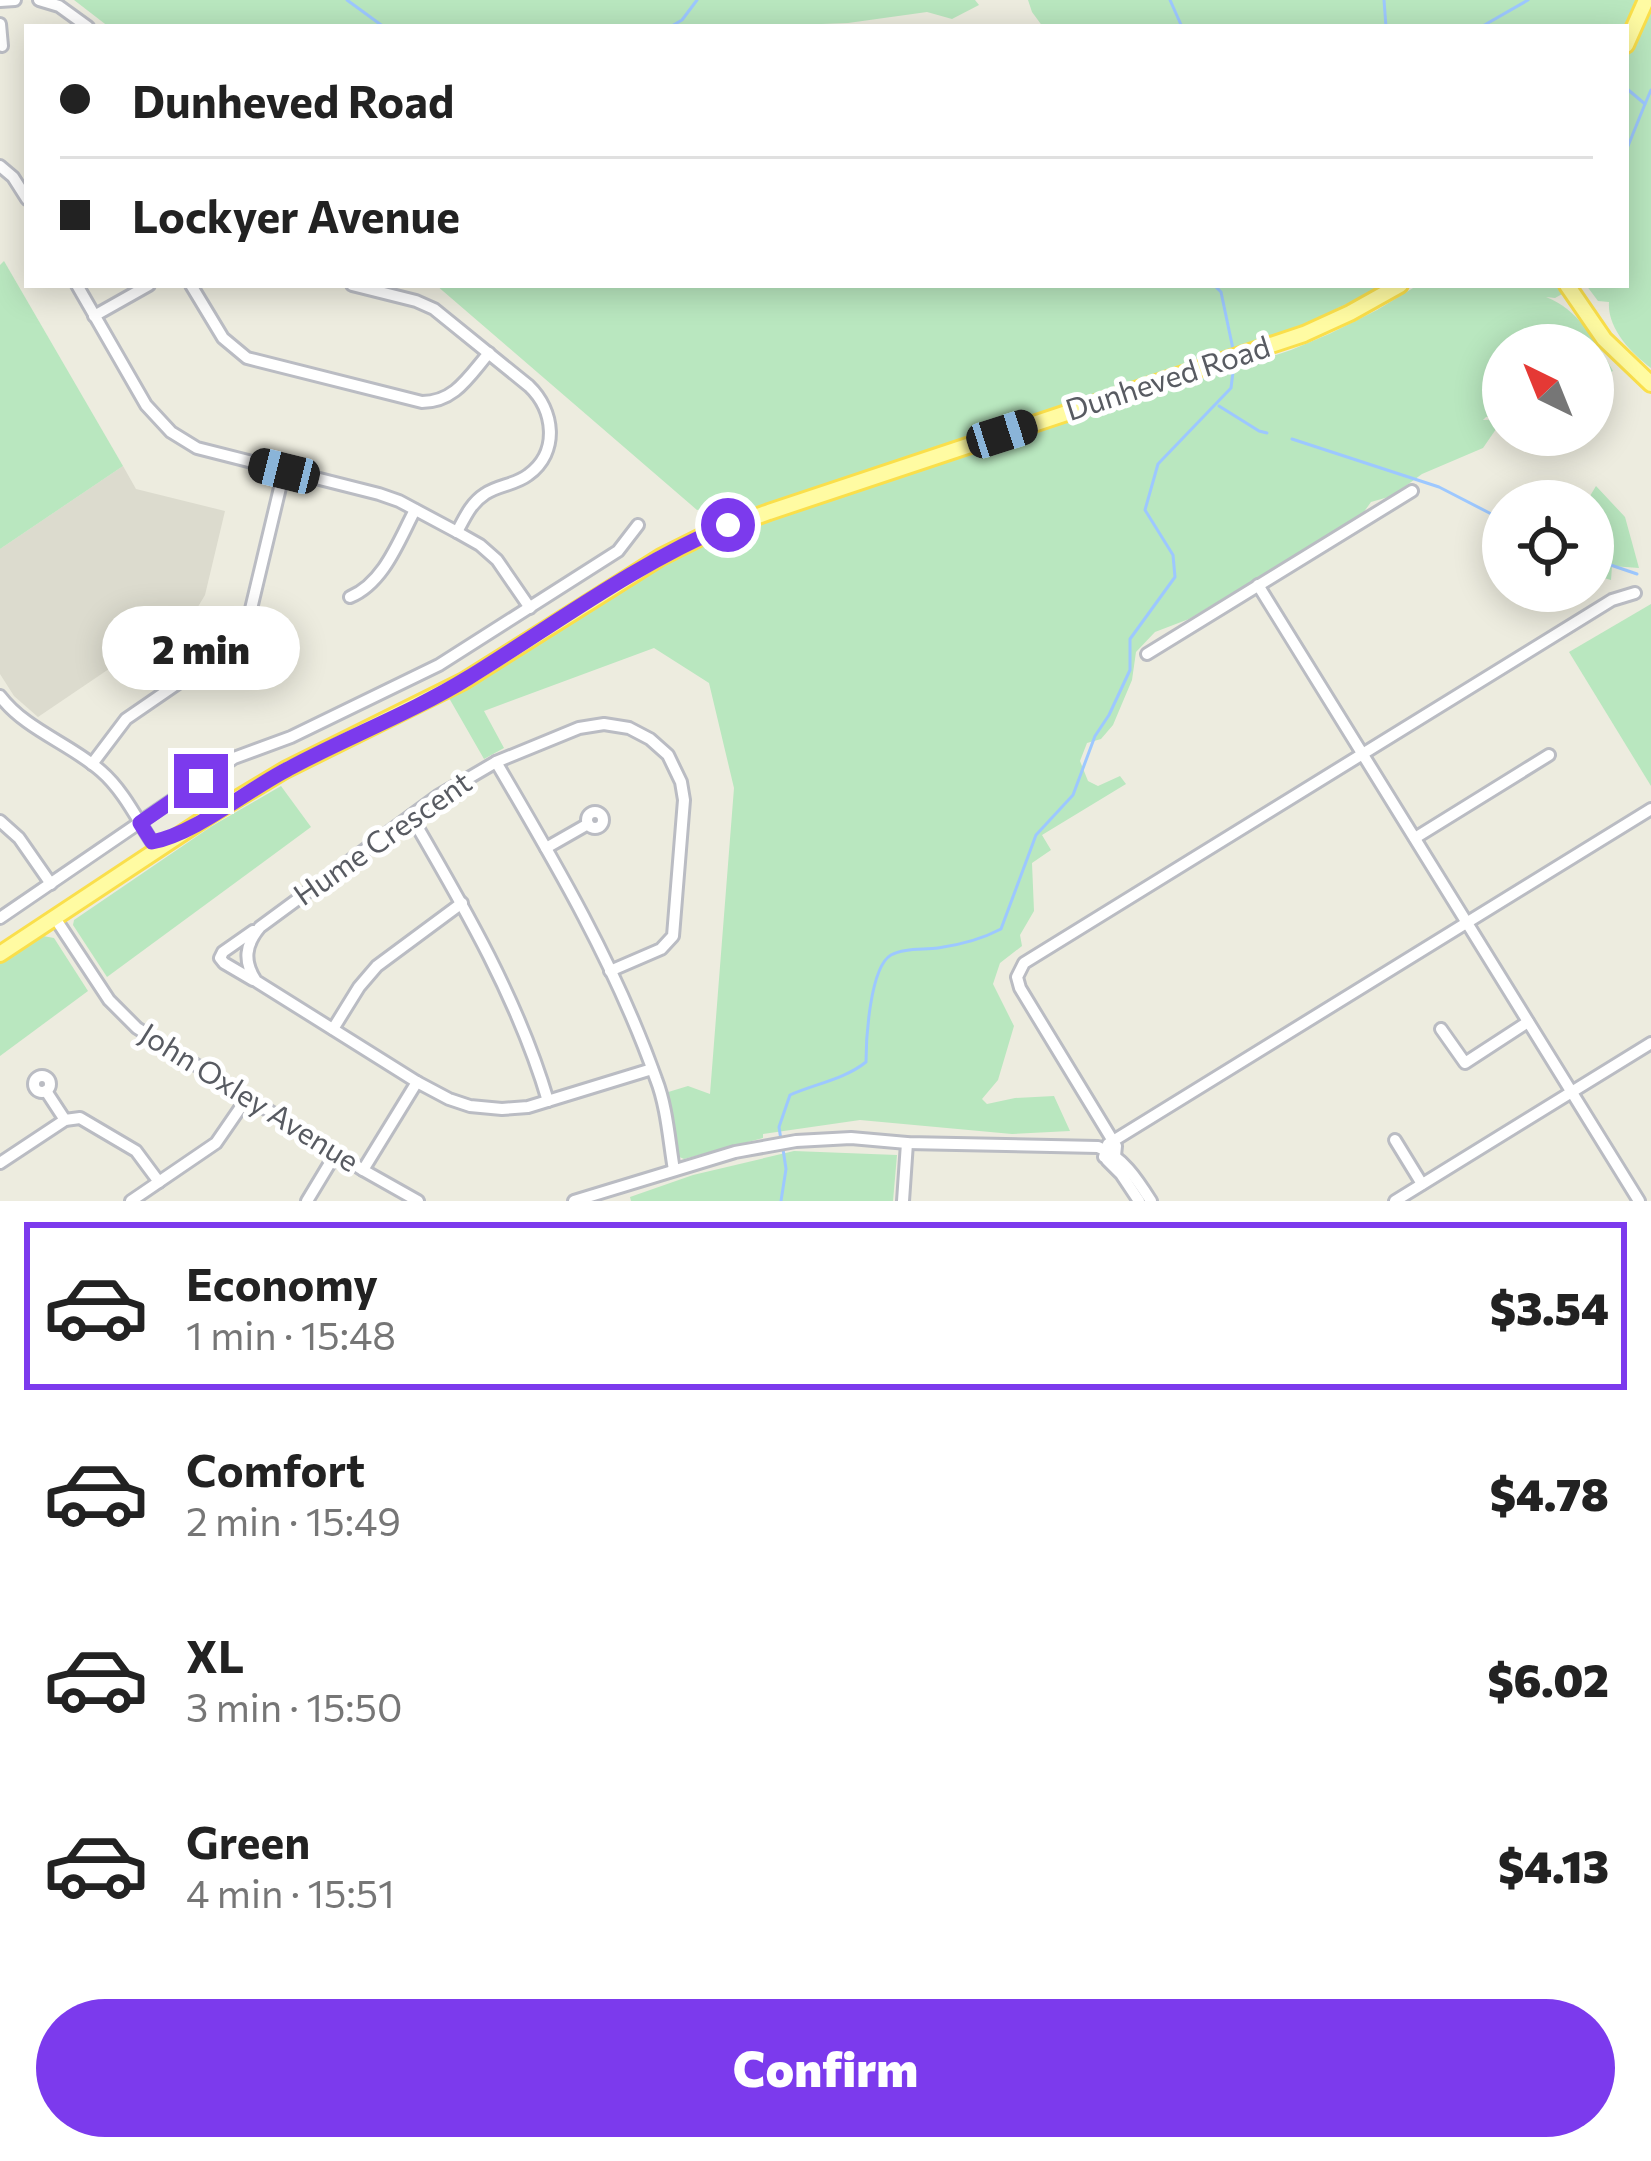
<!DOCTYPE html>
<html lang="en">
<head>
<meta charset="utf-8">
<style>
	:root { --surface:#fff; --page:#f2f2f2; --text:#222; --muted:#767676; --line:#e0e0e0; --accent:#7c3aed }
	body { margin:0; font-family:Commissioner,sans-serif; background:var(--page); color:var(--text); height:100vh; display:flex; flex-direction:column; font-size:45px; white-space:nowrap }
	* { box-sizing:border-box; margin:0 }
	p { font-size:39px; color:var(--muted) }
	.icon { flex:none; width:66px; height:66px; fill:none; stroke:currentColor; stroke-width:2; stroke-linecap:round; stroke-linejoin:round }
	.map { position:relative; height:1201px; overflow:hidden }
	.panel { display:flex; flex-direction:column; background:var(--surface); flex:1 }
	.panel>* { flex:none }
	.guide { position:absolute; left:24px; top:24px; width:1605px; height:264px; border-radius:0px; box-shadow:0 6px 30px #0003; display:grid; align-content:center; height:264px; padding:0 36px; background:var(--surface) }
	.needle { width:78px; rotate:317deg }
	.buttons { position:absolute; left:1482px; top:324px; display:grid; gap:24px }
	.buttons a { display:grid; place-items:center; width:132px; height:132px; border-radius:50%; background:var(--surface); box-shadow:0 6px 30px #0003; font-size:60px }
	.end { position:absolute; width:54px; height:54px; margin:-27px; border:15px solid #7c3aed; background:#fff; box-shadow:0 0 0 6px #fff }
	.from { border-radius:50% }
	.bubble { position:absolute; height:84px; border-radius:42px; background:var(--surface); box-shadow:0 6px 30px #0003; font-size:39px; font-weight:800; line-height:84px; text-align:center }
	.car { position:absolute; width:36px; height:72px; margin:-36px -18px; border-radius:15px; box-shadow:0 0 9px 3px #0007; background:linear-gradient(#222 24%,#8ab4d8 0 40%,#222 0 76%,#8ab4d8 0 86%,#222 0) }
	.guide b { display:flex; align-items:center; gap:42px; height:114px; font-size:45px }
	.guide b+b { border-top:3px solid var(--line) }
	.guide i { width:30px; height:30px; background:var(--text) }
	ul { padding:21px 0 0; list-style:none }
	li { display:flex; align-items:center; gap:36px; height:168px; margin:0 24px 18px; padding:0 12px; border:6px solid transparent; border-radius:0px }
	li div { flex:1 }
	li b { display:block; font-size:45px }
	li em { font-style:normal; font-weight:800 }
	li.selected { border-color:var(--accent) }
	li>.icon { width:108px; height:108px; stroke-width:1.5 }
	.action { display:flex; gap:24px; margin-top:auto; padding:24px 36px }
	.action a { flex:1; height:138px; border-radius:72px; background:var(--accent); color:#fff; font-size:48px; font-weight:800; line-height:138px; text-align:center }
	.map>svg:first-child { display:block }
	.education { fill:#dcdbce }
	.green { fill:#b9e7bf }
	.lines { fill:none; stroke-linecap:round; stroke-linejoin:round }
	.stream { stroke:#9dc8ff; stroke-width:3 }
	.minor-casing { stroke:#babcc3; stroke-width:16 }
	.major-casing { stroke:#fadf4b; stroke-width:20 }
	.minor { stroke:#fff; stroke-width:10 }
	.major { stroke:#fffba2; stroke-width:14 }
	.route { stroke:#7c3aed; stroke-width:15 }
	.labels { text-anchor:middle; stroke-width:10; stroke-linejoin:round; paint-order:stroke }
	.street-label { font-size:30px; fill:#585b62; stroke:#fff }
</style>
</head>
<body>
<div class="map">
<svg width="1651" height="1201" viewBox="0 0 1651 1201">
	<rect width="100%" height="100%" fill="#edecdf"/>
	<path class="education" d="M123,466L136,489L225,511L205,595L196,610L38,717L14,696L0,674V549Z"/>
	<g class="green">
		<path d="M74,0H975L979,5L952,19L927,12L848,23L746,27H109Z"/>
		<path d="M1028,0H1651V368C1631,353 1607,328 1609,302L1598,301L1586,285H1626V27H1043L1032,12Z"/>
		<path d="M4,261L123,466L0,549V265Z"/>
		<path d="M436,285H1385L1293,330L1216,359L1041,412L748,512L742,502L697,510Z"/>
		<path d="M1418,285H1557L1564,293L1555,298L1546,297C1578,309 1597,342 1613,371L1593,381V345H1503V416L1486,417L1483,420L1503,419L1483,448L1422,474L1392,496L1371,502L1361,516L1189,619L1155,632L1136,652L1132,680L1113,725L1101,739L1087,743L1080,761L1088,781L1098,786L1120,776L1126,784L1042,835L1051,850L1032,863L1034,911L1020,935L1022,946L1000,963L993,984L1014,1026L998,1080L982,1099L987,1104L1015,1098L1054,1096L1070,1131L1012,1134L860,1120L763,1134V1138L684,1159L677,1156L665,1093L688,1086L710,1094L734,788L709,683L654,648L484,711L504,748L484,759L449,698L637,576L705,541L984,446L1217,371L1219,374L1291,350L1329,334L1377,310Z"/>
		<path d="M1596,486L1625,517L1639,568L1612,566L1611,580L1593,575V501H1587Z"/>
		<path d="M1651,604V786L1569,652Z"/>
		<path d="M281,786L311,827L107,977L73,925L74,920L212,826Z"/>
		<path d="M43,936L54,938L88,991L0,1056V964Z"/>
		<path d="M794,1151L897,1155L893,1201H631L630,1197L693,1175Z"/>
	</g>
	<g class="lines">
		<g class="stream">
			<path d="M347,0L384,27"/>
			<path d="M1170,0L1182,27"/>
			<path d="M1384,0L1386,27"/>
			<path d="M670,27L682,20L697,0"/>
			<path d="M1481,27L1528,0"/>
			<path d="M1626,88L1645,104L1626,151"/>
			<path d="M1645,104L1651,90"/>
			<path d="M1214,285L1221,292L1233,349"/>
			<path d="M1219,406L1259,431L1267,433"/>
			<path d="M1292,439L1439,487L1503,520"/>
			<path d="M1593,559L1637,574"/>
			<path d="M781,1140L779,1127L790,1095C815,1084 845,1079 866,1062C866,1039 870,967 891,955C903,948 924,950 938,948C959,945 982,939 1001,929L1036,835L1073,795L1095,736L1109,715L1130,670V639L1175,577L1173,555L1145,510L1158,464L1231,388L1234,364"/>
			<path d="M781,1201L786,1169L783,1149"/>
		</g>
		<defs>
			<g id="minor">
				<path d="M39,0L59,6L88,27"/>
				<path d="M0,1L15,0"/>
				<path d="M0,24L2,46"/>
				<path d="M0,166L13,177L27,199"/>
				<path d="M77,285L146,405L171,432L197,448L379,494L399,501L457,532L480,545L497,560L530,608"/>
				<path d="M191,285L223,338L247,358L422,402C455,402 469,376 489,353"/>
				<path d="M352,285L416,301L434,309L529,386C554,410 560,452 528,475C515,485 498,485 485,494C471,503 465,517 457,532"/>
				<path d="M94,316L149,285"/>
				<path d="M1258,585L1639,1201"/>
				<path d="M350,597C384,583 399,540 415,510"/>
				<path d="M1147,654L1412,491"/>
				<path d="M0,696C26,730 69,743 101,771C123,790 137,819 152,842"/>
				<path d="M496,762C556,864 616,966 656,1079C667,1107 669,1141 674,1170"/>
				<path d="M92,764L126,719L222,653L238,638L251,609L284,471"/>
				<circle cx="595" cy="820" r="8"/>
				<path d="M411,816C464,907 518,999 548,1101"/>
				<path d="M0,821L19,838L51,884"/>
				<path d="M1415,838L1549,755"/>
				<path d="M546,848L588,824"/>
				<path d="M0,918L234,758L291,737L439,665L618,551L638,525"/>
				<path d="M55,918L109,1000L137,1028L363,1170L418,1201"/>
				<path d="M610,971L661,949L673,936L684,800L681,782L668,755L650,739L629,728L604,724L579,728L496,762L438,796L260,927C245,945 243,961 256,981L417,1082L449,1099L470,1106L502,1109L528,1107L652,1069"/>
				<path d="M253,980L224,963L220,958L223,952L253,931"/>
				<path d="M333,1029L359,987L377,966L462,903"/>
				<path d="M1441,1029L1465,1063L1528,1022"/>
				<circle cx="42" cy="1084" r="8"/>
				<path d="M46,1091L65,1120"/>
				<path d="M1395,1140L1422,1184"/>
				<path d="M1104,1157L1108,1144L1113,1141L1651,809"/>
				<path d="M1107,1160L1121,1174L1139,1201"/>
				<path d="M1110,1162L1115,1156L1116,1146L1020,988L1017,977L1024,963L1612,600L1635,593"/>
				<path d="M0,1163L65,1120L80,1118L136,1151L159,1182"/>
				<path d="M363,1170L417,1082"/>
				<path d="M131,1201L216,1143L247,1098"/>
				<path d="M307,1201L336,1153"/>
				<path d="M574,1201L735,1152L796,1141L851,1138L907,1143L1098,1147C1122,1156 1137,1179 1151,1201"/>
				<path d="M903,1201L907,1143"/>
				<path d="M1395,1201L1651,1043"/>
			</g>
			<g id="major">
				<path d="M1626,45L1646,0"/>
				<path d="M1567,285L1604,339L1651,384"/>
				<path d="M0,954L210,815L285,770L464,681L661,557L705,535L769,512L1304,334L1350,313L1400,285"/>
			</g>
		</defs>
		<use href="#minor" class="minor-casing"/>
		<use href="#major" class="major-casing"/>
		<use href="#minor" class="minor"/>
		<use href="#major" class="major"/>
	</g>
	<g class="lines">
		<path class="route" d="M201,781L140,823L152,842C195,834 247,790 288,769C347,737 411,713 468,678C554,625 635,564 728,525"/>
	</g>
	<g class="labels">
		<g class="street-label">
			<text transform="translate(1168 379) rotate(-18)" y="10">Dunheved Road</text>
			<text transform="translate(383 839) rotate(-35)" y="10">Hume Crescent</text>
			<text transform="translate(249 1098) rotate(32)" y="10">John Oxley Avenue</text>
		</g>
	</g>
</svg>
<div class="buttons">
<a><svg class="needle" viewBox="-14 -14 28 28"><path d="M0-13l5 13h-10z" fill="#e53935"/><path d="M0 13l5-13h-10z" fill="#767676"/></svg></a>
<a><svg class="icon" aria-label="locate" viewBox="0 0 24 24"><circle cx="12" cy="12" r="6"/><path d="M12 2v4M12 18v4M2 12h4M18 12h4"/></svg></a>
</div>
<i class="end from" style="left:728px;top:525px"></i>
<i class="end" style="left:201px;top:781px"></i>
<div class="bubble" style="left:102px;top:606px;width:198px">2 min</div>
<i class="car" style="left:1002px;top:434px;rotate:72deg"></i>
<i class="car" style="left:284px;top:471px;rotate:284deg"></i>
<div class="guide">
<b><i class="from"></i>Dunheved Road</b>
<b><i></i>Lockyer Avenue</b>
</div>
</div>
<section class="panel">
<ul>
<li class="selected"><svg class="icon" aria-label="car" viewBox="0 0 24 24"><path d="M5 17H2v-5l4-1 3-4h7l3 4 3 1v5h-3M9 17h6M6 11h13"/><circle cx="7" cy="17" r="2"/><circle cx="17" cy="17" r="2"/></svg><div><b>Economy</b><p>1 min · 15:48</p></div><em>$3.54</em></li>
<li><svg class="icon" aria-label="car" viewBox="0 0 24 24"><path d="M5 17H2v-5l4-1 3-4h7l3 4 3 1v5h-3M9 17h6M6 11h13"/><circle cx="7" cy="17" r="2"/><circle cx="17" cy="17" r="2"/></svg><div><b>Comfort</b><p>2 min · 15:49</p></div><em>$4.78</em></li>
<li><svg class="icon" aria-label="car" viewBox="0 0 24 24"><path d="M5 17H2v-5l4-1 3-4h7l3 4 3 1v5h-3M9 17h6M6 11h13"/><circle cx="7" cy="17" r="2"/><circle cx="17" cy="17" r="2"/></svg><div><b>XL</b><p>3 min · 15:50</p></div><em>$6.02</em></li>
<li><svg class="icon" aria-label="car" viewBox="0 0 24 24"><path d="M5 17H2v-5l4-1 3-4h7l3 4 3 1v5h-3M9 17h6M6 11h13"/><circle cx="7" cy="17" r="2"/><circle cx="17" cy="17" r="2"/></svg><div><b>Green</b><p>4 min · 15:51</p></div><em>$4.13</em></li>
</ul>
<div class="action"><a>Confirm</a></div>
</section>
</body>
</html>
